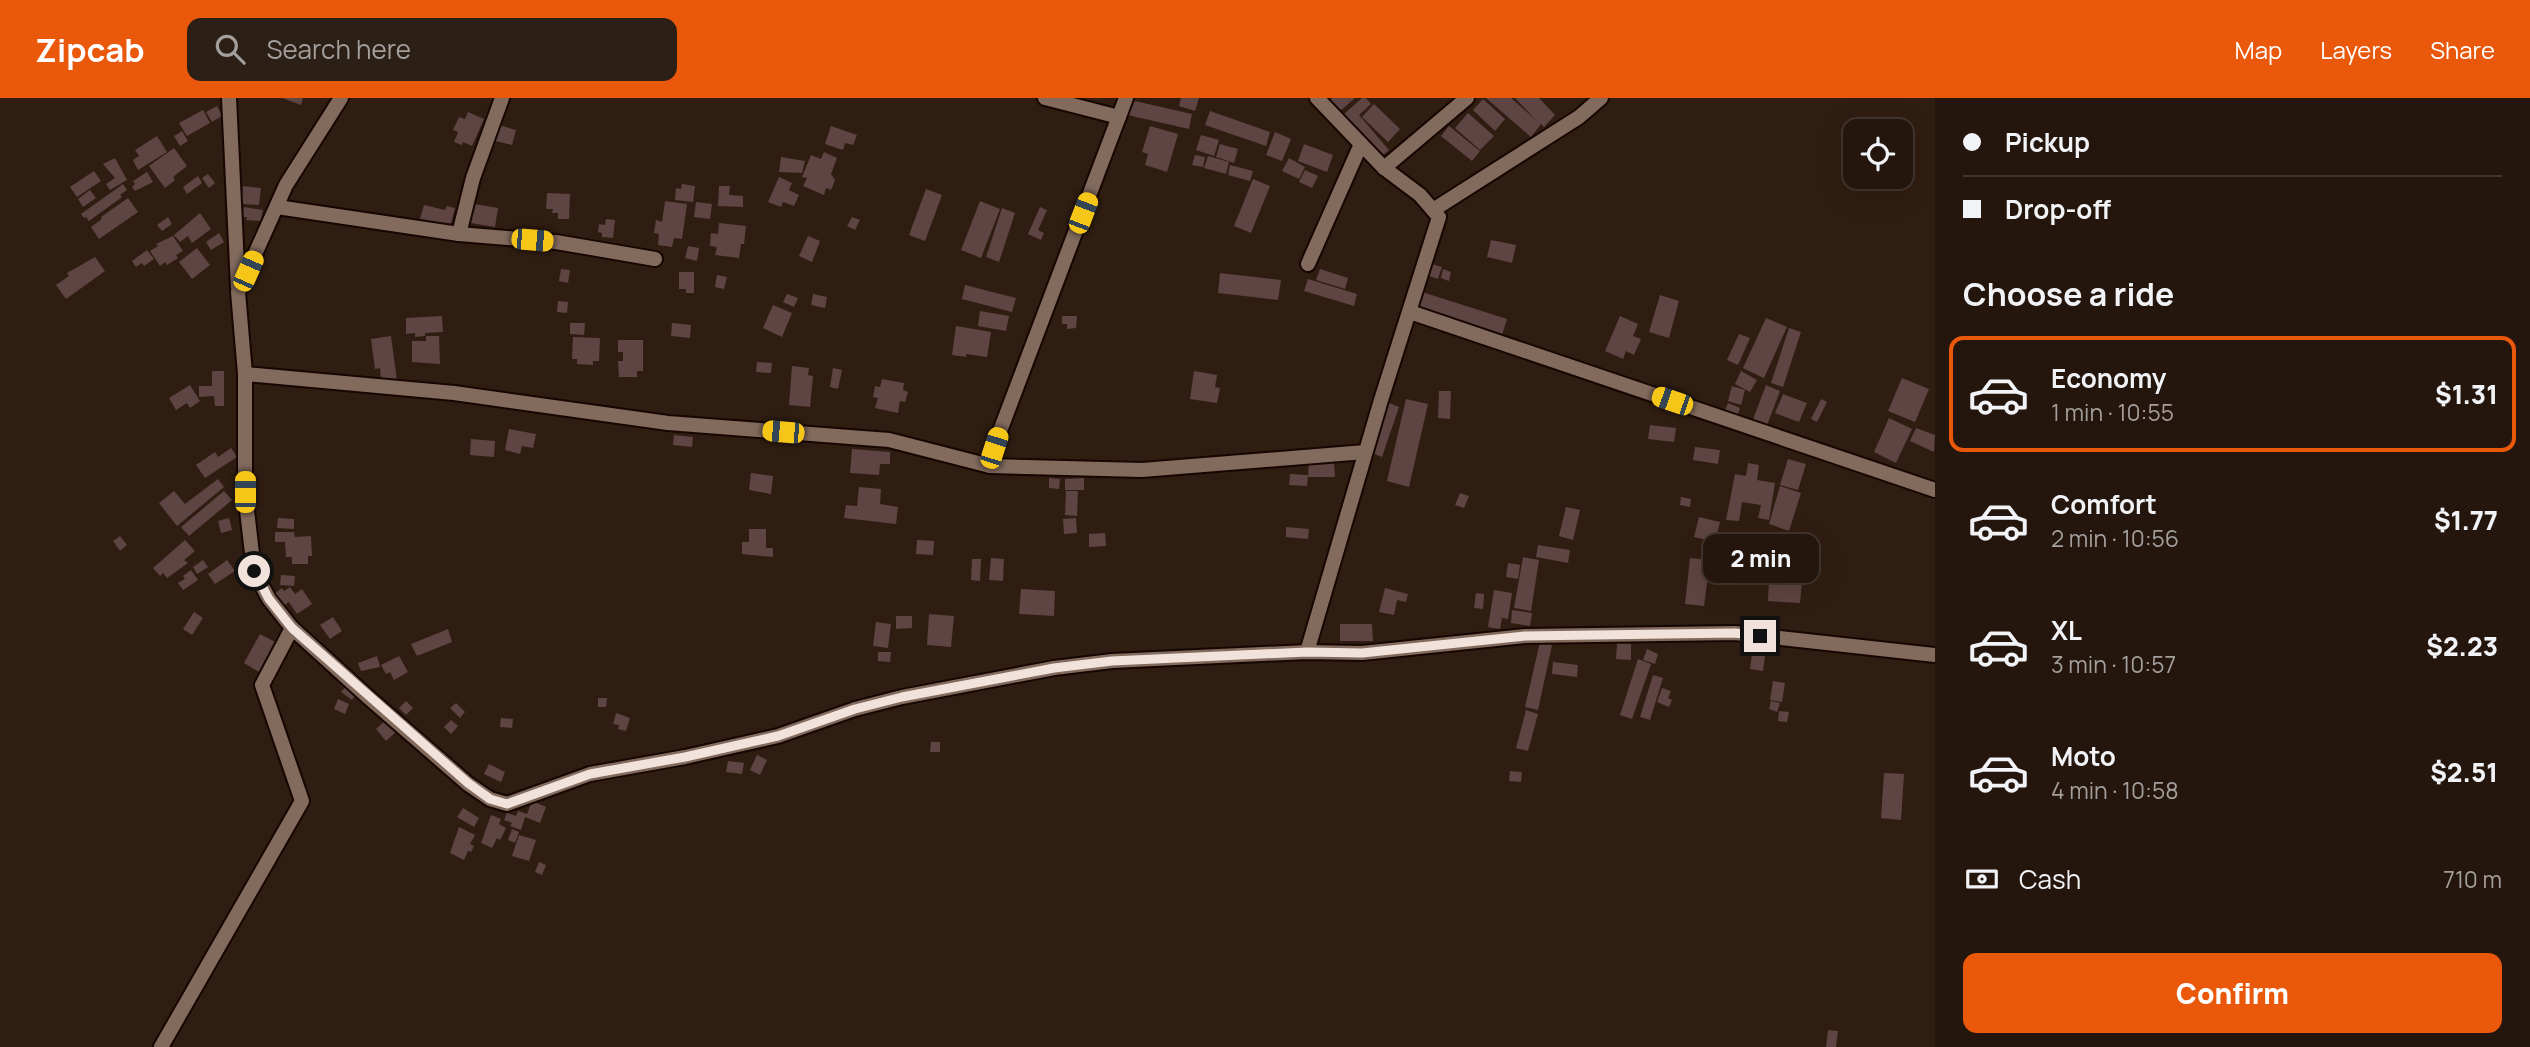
<!DOCTYPE html>
<html lang="en">
<head>
<meta charset="utf-8">
<style>
	:root { --surface:#24160d; --page:#2c1f16; --text:#f1f3f6; --muted:#a39f9d; --line:#41352e; --accent:#ea580c }
	body { margin:0; font-family:Manrope,sans-serif; background:var(--page); color:var(--text); height:100vh; display:flex; flex-direction:column; font-size:26px; white-space:nowrap }
	* { box-sizing:border-box; margin:0 }
	p { font-size:23px; color:var(--muted) }
	.icon { flex:none; width:38px; height:38px; fill:none; stroke:currentColor; stroke-width:2; stroke-linecap:round; stroke-linejoin:round }
	.map { position:relative; flex:1; overflow:hidden }
	.panel { display:flex; flex-direction:column; background:var(--surface); width:595px }
	.panel>* { flex:none }
	.guide { display:grid; align-content:center; height:154px; padding:0 28px; background:var(--surface) }
	.tools { position:absolute; left:1843px; top:21px; display:grid; gap:14px }
	.tools a { display:grid; place-items:center; width:70px; height:70px; border-radius:14px; background:var(--surface); box-shadow:0 7px 28px #0002,0 0 0 2px var(--line); font-size:35px }
	.end { position:absolute; width:32px; height:32px; margin:-16px; border:9px solid #f1e3dc; background:#111; box-shadow:0 0 0 4px #111 }
	.from { border-radius:50% }
	.bubble { position:absolute; height:49px; border-radius:14px; background:var(--surface); box-shadow:0 7px 28px #0002,0 0 0 2px var(--line); font-size:23px; font-weight:800; line-height:49px; text-align:center }
	.car { position:absolute; width:21px; height:42px; margin:-21px -10px; border-radius:9px; box-shadow:0 0 5px 2px #0007; background:linear-gradient(#f5c518 24%,#345 0 40%,#f5c518 0 76%,#345 0 86%,#f5c518 0) }
	.guide b { display:flex; align-items:center; gap:24px; height:66px; font-size:26px }
	.guide b+b { border-top:2px solid var(--line) }
	.guide i { width:18px; height:18px; background:var(--text) }
	ul { padding:0; list-style:none }
	li { display:flex; align-items:center; gap:21px; height:116px; margin:0 14px 10px; padding:0 14px; border:4px solid transparent; border-radius:14px }
	li div { flex:1 }
	li b { display:block; font-size:26px }
	li em { font-style:normal; font-weight:800 }
	li.current { border-color:var(--accent) }
	li>.icon { width:63px; height:63px; stroke-width:1.5 }
	h2 { padding:0 28px; font-size:32px; line-height:84px }
	.pay { display:flex; align-items:center; gap:18px; height:77px; padding:0 28px; font-size:26px }
	.pay p { margin-inline-start:auto }
	.cta { display:flex; gap:14px; margin-top:auto; padding:14px 28px }
	.cta a { flex:1; height:80px; border-radius:14px; background:var(--accent); color:#fff; font-size:28px; font-weight:800; line-height:80px; text-align:center }
	header { display:flex; align-items:center; gap:42px; box-sizing:border-box; height:98px; padding:0 35px; background:var(--accent); color:#fff }
	header strong { font-size:33px }
	nav { display:flex; gap:38px; margin-inline-start:auto; font-size:24px }
	.search { width:490px; height:63px; background:var(--page); display:flex; align-items:center; gap:18px; box-sizing:border-box; padding:0 24px; border-radius:14px; color:var(--muted); font-size:26px }
	main { display:flex; flex:1; min-height:0 }
	.map>svg:first-child { display:block }
	.building { fill:#5e4443 }
	.lines { fill:none; stroke-linecap:round; stroke-linejoin:round }
	.street-casing { stroke:#170601; stroke-width:18 }
	.street { stroke:#826a5d; stroke-width:14 }
	.route { stroke:#f1e3dc; stroke-width:9 }
</style>
</head>
<body>
<header>
<strong>Zipcab</strong>
<div class="search"><svg class="icon" aria-label="search" viewBox="0 0 24 24"><circle cx="10" cy="10" r="6"/><path d="M15 15l6 6"/></svg>Search here</div>
<nav><a>Map</a><a>Layers</a><a>Share</a></nav>
</header>
<main>
<div class="map">
<svg width="1935" height="949" viewBox="0 0 1935 949">
	<rect width="100%" height="100%" fill="#301d11"/>
	<g class="building">
		<path d="M282,0H303L301,7Z"/>
		<path d="M1181,0H1199L1195,13L1179,8Z"/>
		<path d="M1332,0H1355L1338,15L1328,4Z"/>
		<path d="M1362,0H1366L1371,6L1359,17L1389,52L1381,59L1343,17Z"/>
		<path d="M1486,0H1511L1537,23L1515,0H1539L1555,17L1544,29L1541,26L1531,39Z"/>
		<path d="M1126,1L1192,16L1189,31L1123,16Z"/>
		<path d="M1483,1L1505,21L1495,33L1473,12Z"/>
		<path d="M1374,6L1400,31L1388,44L1362,19Z"/>
		<path d="M217,8L222,18L212,24L206,14Z"/>
		<path d="M203,12L210,25L187,38L179,25Z"/>
		<path d="M1210,13L1270,34L1266,48L1205,27Z"/>
		<path d="M468,14L484,21L472,48L463,44L462,47L454,44L458,34L453,32L459,19L465,21Z"/>
		<path d="M1468,15L1494,38L1480,52L1455,30Z"/>
		<path d="M495,26L516,32L512,47L491,42Z"/>
		<path d="M831,28L857,37L853,47L845,45L843,52L825,46Z"/>
		<path d="M1150,28L1178,36L1167,74L1145,67L1148,56L1142,54Z"/>
		<path d="M1449,28L1480,53L1472,63L1441,38Z"/>
		<path d="M182,33L188,43L180,48L174,38Z"/>
		<path d="M1275,34L1291,41L1282,63L1266,57Z"/>
		<path d="M1201,37L1219,42L1214,58L1196,52Z"/>
		<path d="M157,38L167,54L138,72L133,62L139,58L135,52Z"/>
		<path d="M1220,46L1238,51L1234,65L1216,59Z"/>
		<path d="M1304,46L1333,57L1327,74L1298,63Z"/>
		<path d="M174,50L187,68L173,79L175,82L165,90L149,68Z"/>
		<path d="M824,54L837,60L831,76L835,82L831,92L826,90L824,97L803,88L807,80L802,79L811,57L821,61Z"/>
		<path d="M1195,57L1205,59L1203,69L1192,67Z"/>
		<path d="M1208,58L1229,64L1226,76L1204,70Z"/>
		<path d="M781,59L805,63L802,75L779,74Z"/>
		<path d="M115,60L127,82L110,92L106,86L115,80L103,66Z"/>
		<path d="M1289,60L1305,69L1299,81L1282,73Z"/>
		<path d="M1230,67L1253,73L1250,83L1228,77Z"/>
		<path d="M1305,72L1318,78L1312,90L1299,84Z"/>
		<path d="M94,73L101,83L77,99L70,89Z"/>
		<path d="M147,74L153,84L135,93L132,89L135,86L133,83Z"/>
		<path d="M208,76L215,85L209,90L202,80Z"/>
		<path d="M198,78L202,85L187,96L183,89Z"/>
		<path d="M779,79L792,85L789,92L799,97L794,108L783,104L781,109L768,104Z"/>
		<path d="M1253,81L1270,88L1251,135L1234,128Z"/>
		<path d="M123,86L127,92L120,97L122,99L89,123L86,119L84,120L81,116Z"/>
		<path d="M682,86L695,88L693,104L675,102L676,90L681,91Z"/>
		<path d="M243,88L261,90L259,107L241,106Z"/>
		<path d="M719,88H730L729,97L743,98V109L718,108Z"/>
		<path d="M926,91L942,97L925,143L909,137Z"/>
		<path d="M90,92L96,100L83,109L78,101Z"/>
		<path d="M547,95L570,96L569,121H558V115H552L553,111H546Z"/>
		<path d="M128,100L138,114L99,141L91,129L102,121L101,119Z"/>
		<path d="M665,103L687,106L682,141L674,140L672,149L658,147L659,136L654,135L656,122L662,124Z"/>
		<path d="M980,103L1000,111L981,160L961,152Z"/>
		<path d="M696,104L712,106L710,121L694,119Z"/>
		<path d="M469,105L498,110L495,129L465,124Z"/>
		<path d="M424,107L445,112L447,108L455,110L450,129L420,121Z"/>
		<path d="M244,109L263,112L261,123L246,122L247,119H242Z"/>
		<path d="M1040,109L1047,112L1038,132L1044,135L1041,142L1028,136Z"/>
		<path d="M1002,110L1015,115L999,164L986,159Z"/>
		<path d="M200,115L211,131L192,145L188,138L180,144L174,137Z"/>
		<path d="M168,119L172,126L162,133L157,127Z"/>
		<path d="M852,119L860,122L855,132L847,128Z"/>
		<path d="M606,121L615,122L613,140L602,139V135L598,134L599,126L605,127Z"/>
		<path d="M719,125L746,128L744,146H741L739,160L715,157L717,149L710,148L711,135L718,136Z"/>
		<path d="M219,135L224,144L211,152L206,144Z"/>
		<path d="M173,138L183,153L176,157L178,160L167,167L165,164L160,168L150,153L158,148L156,146Z"/>
		<path d="M808,138L820,143L812,164L799,158Z"/>
		<path d="M1491,142L1516,147L1512,165L1487,159Z"/>
		<path d="M688,148L699,150L697,163L685,160Z"/>
		<path d="M197,150L210,167L192,181L179,164Z"/>
		<path d="M147,152L154,161L144,168L142,165L136,169L132,163Z"/>
		<path d="M95,159L105,173L66,201L56,187L69,178L67,175Z"/>
		<path d="M1428,165L1442,169L1438,181L1424,176Z"/>
		<path d="M561,171L570,172L568,185L559,183Z"/>
		<path d="M1320,171L1348,180L1345,191L1316,182Z"/>
		<path d="M1443,171L1451,174L1449,183L1441,180Z"/>
		<path d="M679,174H694V195H686V191H679Z"/>
		<path d="M1220,175L1281,182L1278,202L1218,195Z"/>
		<path d="M717,177L727,179L724,191L715,189Z"/>
		<path d="M1308,181L1357,196L1354,208L1304,193Z"/>
		<path d="M965,187L1016,200L1012,214L962,201Z"/>
		<path d="M1422,194L1507,221L1502,237L1417,211Z"/>
		<path d="M787,196L798,200L794,209L783,204Z"/>
		<path d="M813,196L827,199L825,210L811,207Z"/>
		<path d="M1660,197L1679,203L1669,240L1649,234Z"/>
		<path d="M558,203L568,204L567,215L557,214Z"/>
		<path d="M773,207L792,215L782,239L763,230Z"/>
		<path d="M980,213L1009,218L1006,233L978,228Z"/>
		<path d="M442,218L443,234L425,235V238L415,239V235L406,236V220Z"/>
		<path d="M1062,218H1077L1076,230L1067,231V226H1062Z"/>
		<path d="M1620,218L1638,226L1633,238L1641,241L1634,257L1626,253L1623,261L1605,253Z"/>
		<path d="M1766,220L1787,229L1764,280L1743,270Z"/>
		<path d="M570,225H585L584,237L570,236Z"/>
		<path d="M672,225L691,227L690,240L671,238Z"/>
		<path d="M956,228L991,234L987,259L966,256V259L952,257Z"/>
		<path d="M1789,230L1801,234L1783,289L1771,285Z"/>
		<path d="M1739,236L1750,240L1738,267L1727,262Z"/>
		<path d="M391,238L397,283H381L380,270L375,271L371,241Z"/>
		<path d="M426,238H439L440,266L412,264V243H426Z"/>
		<path d="M573,239L600,240L599,263H593V267L577,266V261H572Z"/>
		<path d="M618,242H643V273H637V279H619L618,263H623V254H618Z"/>
		<path d="M757,264L772,265L771,275L756,274Z"/>
		<path d="M792,268L809,270L808,277L813,278L810,309L789,307Z"/>
		<path d="M833,270L842,272L838,291L830,289Z"/>
		<path d="M212,273H224V308H215L214,298L199,299V288H212Z"/>
		<path d="M1194,273L1217,277L1215,289L1220,290L1217,305L1190,301Z"/>
		<path d="M1741,273L1757,282L1750,294L1735,286Z"/>
		<path d="M1902,280L1929,291L1915,324L1888,313Z"/>
		<path d="M882,281L904,285L903,292L908,294L905,304L900,303L898,315L875,310L878,300L873,299L875,288L880,289Z"/>
		<path d="M190,287L200,303L190,310L187,305L176,312L169,300Z"/>
		<path d="M1766,287L1780,293L1766,330L1752,324Z"/>
		<path d="M1732,288L1745,292L1741,307L1728,303Z"/>
		<path d="M1439,293H1451L1450,321L1438,320Z"/>
		<path d="M1783,296L1807,305L1799,324L1775,315Z"/>
		<path d="M1406,301L1428,306L1409,389L1387,383Z"/>
		<path d="M1821,301L1827,304L1817,324L1811,321Z"/>
		<path d="M1389,305L1399,309L1382,359L1372,355Z"/>
		<path d="M1728,305L1740,310L1736,322L1723,317Z"/>
		<path d="M1889,320L1912,331L1896,365L1874,354Z"/>
		<path d="M1650,327L1676,330L1674,344L1648,341Z"/>
		<path d="M1916,330L1935,337L1934,354L1910,343Z"/>
		<path d="M509,331L536,336L533,350L522,348L520,356L505,352Z"/>
		<path d="M674,337L693,339L692,349L673,347Z"/>
		<path d="M471,341L495,343L494,359L470,357Z"/>
		<path d="M1695,349L1720,352L1718,366L1693,362Z"/>
		<path d="M231,350L237,359L205,380L196,367L215,354L218,359Z"/>
		<path d="M852,351L890,354V366H880L879,377L850,375Z"/>
		<path d="M1788,361L1806,366L1798,392L1780,387Z"/>
		<path d="M1309,362H1334L1335,379H1308Z"/>
		<path d="M1748,365L1759,367L1757,382L1775,385L1769,422L1758,420L1761,407L1742,404L1739,423L1726,422L1735,376L1746,378Z"/>
		<path d="M751,375L773,378L771,396L749,392Z"/>
		<path d="M1290,376L1308,377L1307,388L1289,387Z"/>
		<path d="M1049,380L1060,381L1059,391L1049,390Z"/>
		<path d="M1084,380V392H1065V381Z"/>
		<path d="M218,381L224,389L177,428L159,405L174,393L185,406Z"/>
		<path d="M1780,388L1801,395L1789,433L1769,426Z"/>
		<path d="M859,389L881,391L880,406L898,409L896,426L844,420L846,407L857,408Z"/>
		<path d="M224,393L232,402L189,438L181,429Z"/>
		<path d="M1066,393H1078L1077,418L1065,417Z"/>
		<path d="M1460,395L1469,398L1464,410L1455,407Z"/>
		<path d="M1681,399L1691,401L1690,409L1680,407Z"/>
		<path d="M1566,409L1580,412L1573,442L1559,438Z"/>
		<path d="M1699,419L1720,424L1715,444L1694,439Z"/>
		<path d="M229,420L232,432L221,435L218,423Z"/>
		<path d="M278,420L294,421V431L277,430Z"/>
		<path d="M1076,420L1077,435L1064,436L1063,421Z"/>
		<path d="M1286,429L1309,431L1308,441L1286,439Z"/>
		<path d="M749,431H766V450H773V459L742,456V444H749Z"/>
		<path d="M275,434H294L295,439L311,438L312,458H308V466H292V459H286L285,444H275Z"/>
		<path d="M1105,435L1106,448L1089,449V436Z"/>
		<path d="M120,438L127,447L120,453L113,443Z"/>
		<path d="M185,442L195,453L184,462L188,465L167,480L163,475L160,478L153,470Z"/>
		<path d="M917,442L934,443L933,457L916,456Z"/>
		<path d="M1538,447L1570,452L1568,465L1536,459Z"/>
		<path d="M1769,450L1798,454L1795,479L1766,475Z"/>
		<path d="M1523,459L1539,462L1531,513L1514,510Z"/>
		<path d="M991,460L1004,461L1003,483L989,482Z"/>
		<path d="M1690,460L1710,462L1704,508L1685,506Z"/>
		<path d="M972,461H981L980,483L971,482Z"/>
		<path d="M203,462L208,469L197,476L193,469Z"/>
		<path d="M227,462L235,473L215,486L208,476Z"/>
		<path d="M1508,465L1520,467L1518,481L1506,479Z"/>
		<path d="M191,472L198,482L183,492L178,485L185,481L183,478Z"/>
		<path d="M281,477L295,478L294,488L280,487Z"/>
		<path d="M1769,480L1802,482L1800,505L1768,503Z"/>
		<path d="M290,489L295,496L302,491L312,506L297,516L289,504L283,508L274,496L282,490L284,493Z"/>
		<path d="M1385,490L1408,496L1406,504L1397,502L1394,517L1379,514Z"/>
		<path d="M1021,491L1055,493L1054,518L1019,516Z"/>
		<path d="M1494,492L1512,495L1508,521L1502,520L1500,531L1488,529Z"/>
		<path d="M1476,495L1484,496L1483,511L1474,510Z"/>
		<path d="M1512,512L1532,515L1530,528L1511,525Z"/>
		<path d="M194,514L203,520L192,537L183,531Z"/>
		<path d="M929,516L954,518L951,549L927,547Z"/>
		<path d="M896,518H912V530L896,531Z"/>
		<path d="M333,519L342,533L330,541L320,527Z"/>
		<path d="M876,524L891,526L888,550L873,548Z"/>
		<path d="M1340,526H1372L1373,543H1340Z"/>
		<path d="M448,531L452,544L417,558L411,546Z"/>
		<path d="M260,536L275,544L259,574L244,565Z"/>
		<path d="M1540,544L1552,547L1538,612L1525,609Z"/>
		<path d="M1617,545L1631,546V562L1616,561Z"/>
		<path d="M1647,551L1658,556L1655,566L1643,562Z"/>
		<path d="M878,554H891L890,564L878,563Z"/>
		<path d="M1752,556L1765,558L1763,573L1750,571Z"/>
		<path d="M377,558L380,569L361,573L358,565Z"/>
		<path d="M399,558L408,574L394,582L390,574L386,576L381,567Z"/>
		<path d="M1638,561L1651,566L1632,621L1620,617Z"/>
		<path d="M1553,564L1578,567L1577,579L1552,576Z"/>
		<path d="M1653,577L1663,580L1650,622L1640,619Z"/>
		<path d="M1773,583L1785,585L1782,604L1770,602Z"/>
		<path d="M346,588L356,596L352,602L341,594Z"/>
		<path d="M1662,590L1671,593L1668,600L1672,602L1669,609L1657,604Z"/>
		<path d="M598,600H607L606,609H598Z"/>
		<path d="M338,601L349,606L345,616L334,611Z"/>
		<path d="M406,603L413,610L406,617L399,610Z"/>
		<path d="M1771,603L1780,605L1777,614L1769,611Z"/>
		<path d="M456,605L465,614L460,620L450,610Z"/>
		<path d="M1526,612L1538,616L1528,653L1516,650Z"/>
		<path d="M1779,613L1789,614L1787,624L1778,623Z"/>
		<path d="M616,615L630,620L626,633L618,631L619,627L613,626Z"/>
		<path d="M501,620L513,621L512,630L500,629Z"/>
		<path d="M387,621L397,633L386,643L376,631Z"/>
		<path d="M451,622L458,628L451,636L444,629Z"/>
		<path d="M931,644H940V654H930Z"/>
		<path d="M757,657L767,662L760,677L750,672Z"/>
		<path d="M728,663L744,665L742,676L726,674Z"/>
		<path d="M489,666L505,674L501,684L484,676Z"/>
		<path d="M1510,673L1522,674L1521,684L1509,683Z"/>
		<path d="M1884,675L1904,676L1901,722L1881,720Z"/>
		<path d="M532,703L546,709L540,725L525,719L521,732L510,728L512,725L504,722L507,715L516,718L518,713L527,716Z"/>
		<path d="M463,710L479,720L474,729L457,719Z"/>
		<path d="M491,717L501,721L499,726L506,730L500,742L497,740L492,750L481,745Z"/>
		<path d="M459,729L475,737L470,746L474,748L471,754L468,753L464,762L450,755Z"/>
		<path d="M512,731L519,734L515,745L508,742Z"/>
		<path d="M519,737L536,742L529,763L512,758Z"/>
		<path d="M539,764L546,767L542,777L535,774Z"/>
		<path d="M1828,932L1838,933L1836,949H1826Z"/>
	</g>
	<g class="lines">
		<defs>
			<g id="street">
				<path d="M229,0L238,189"/>
				<path d="M341,0L286,87L238,194L245,276V395L254,473L269,501L292,530L368,599L468,686L490,701L507,706L590,676L685,659L778,638L855,611L902,599L1054,570L1112,563L1307,554L1362,555L1525,538L1735,535L1935,557"/>
				<path d="M1045,0L1119,19"/>
				<path d="M1384,70L1467,0"/>
				<path d="M277,109L459,136L556,144L655,161"/>
				<path d="M1433,112L1579,19L1601,0"/>
				<path d="M459,136L473,80L502,0"/>
				<path d="M1308,166L1361,46"/>
				<path d="M1410,214L1935,392"/>
				<path d="M245,276L454,295L668,325L889,342L990,368L1000,333L1126,0"/>
				<path d="M990,368L1142,372L1365,354"/>
				<path d="M1307,554L1381,302L1439,119L1420,97L1384,70L1317,0"/>
				<path d="M161,949L302,703L262,587L292,530"/>
			</g>
		</defs>
		<use href="#street" class="street-casing"/>
		<use href="#street" class="street"/>
	</g>
	<g class="lines">
		<path class="route" d="M254,473L269,501L292,530L468,685L490,701L507,706L590,676L685,659L778,638L855,611L902,599L1054,570L1112,563L1307,554L1362,555L1525,538L1735,535L1760,538"/>
	</g>
</svg>
<div class="tools">
<a><svg class="icon" aria-label="locate" viewBox="0 0 24 24"><circle cx="12" cy="12" r="6"/><path d="M12 2v4M12 18v4M2 12h4M18 12h4"/></svg></a>
</div>
<i class="end from" style="left:254px;top:473px"></i>
<i class="end" style="left:1760px;top:538px"></i>
<div class="bubble" style="left:1703px;top:436px;width:116px">2 min</div>
<i class="car" style="left:1083px;top:115px;rotate:21deg"></i>
<i class="car" style="left:532px;top:142px;rotate:95deg"></i>
<i class="car" style="left:248px;top:173px;rotate:24deg"></i>
<i class="car" style="left:1672px;top:303px;rotate:289deg"></i>
<i class="car" style="left:783px;top:334px;rotate:275deg"></i>
<i class="car" style="left:994px;top:350px;rotate:18deg"></i>
<i class="car" style="left:245px;top:394px;rotate:0deg"></i>
</div>
<section class="panel">
<div class="guide">
<b><i class="from"></i>Pickup</b>
<b><i></i>Drop-off</b>
</div>
<h2>Choose a ride</h2>
<ul>
<li class="current"><svg class="icon" aria-label="car" viewBox="0 0 24 24"><path d="M5 17H2v-5l4-1 3-4h7l3 4 3 1v5h-3M9 17h6M6 11h13"/><circle cx="7" cy="17" r="2"/><circle cx="17" cy="17" r="2"/></svg><div><b>Economy</b><p>1 min · 10:55</p></div><em>$1.31</em></li>
<li><svg class="icon" aria-label="car" viewBox="0 0 24 24"><path d="M5 17H2v-5l4-1 3-4h7l3 4 3 1v5h-3M9 17h6M6 11h13"/><circle cx="7" cy="17" r="2"/><circle cx="17" cy="17" r="2"/></svg><div><b>Comfort</b><p>2 min · 10:56</p></div><em>$1.77</em></li>
<li><svg class="icon" aria-label="car" viewBox="0 0 24 24"><path d="M5 17H2v-5l4-1 3-4h7l3 4 3 1v5h-3M9 17h6M6 11h13"/><circle cx="7" cy="17" r="2"/><circle cx="17" cy="17" r="2"/></svg><div><b>XL</b><p>3 min · 10:57</p></div><em>$2.23</em></li>
<li><svg class="icon" aria-label="car" viewBox="0 0 24 24"><path d="M5 17H2v-5l4-1 3-4h7l3 4 3 1v5h-3M9 17h6M6 11h13"/><circle cx="7" cy="17" r="2"/><circle cx="17" cy="17" r="2"/></svg><div><b>Moto</b><p>4 min · 10:58</p></div><em>$2.51</em></li>
</ul>
<div class="pay"><svg class="icon" aria-label="cash" viewBox="0 0 24 24"><path d="M3 7h18v10H3z"/><circle cx="12" cy="12" r="2"/></svg>Cash<p>710 m</p></div>
<div class="cta"><a>Confirm</a></div>
</section>
</main>
</body>
</html>
